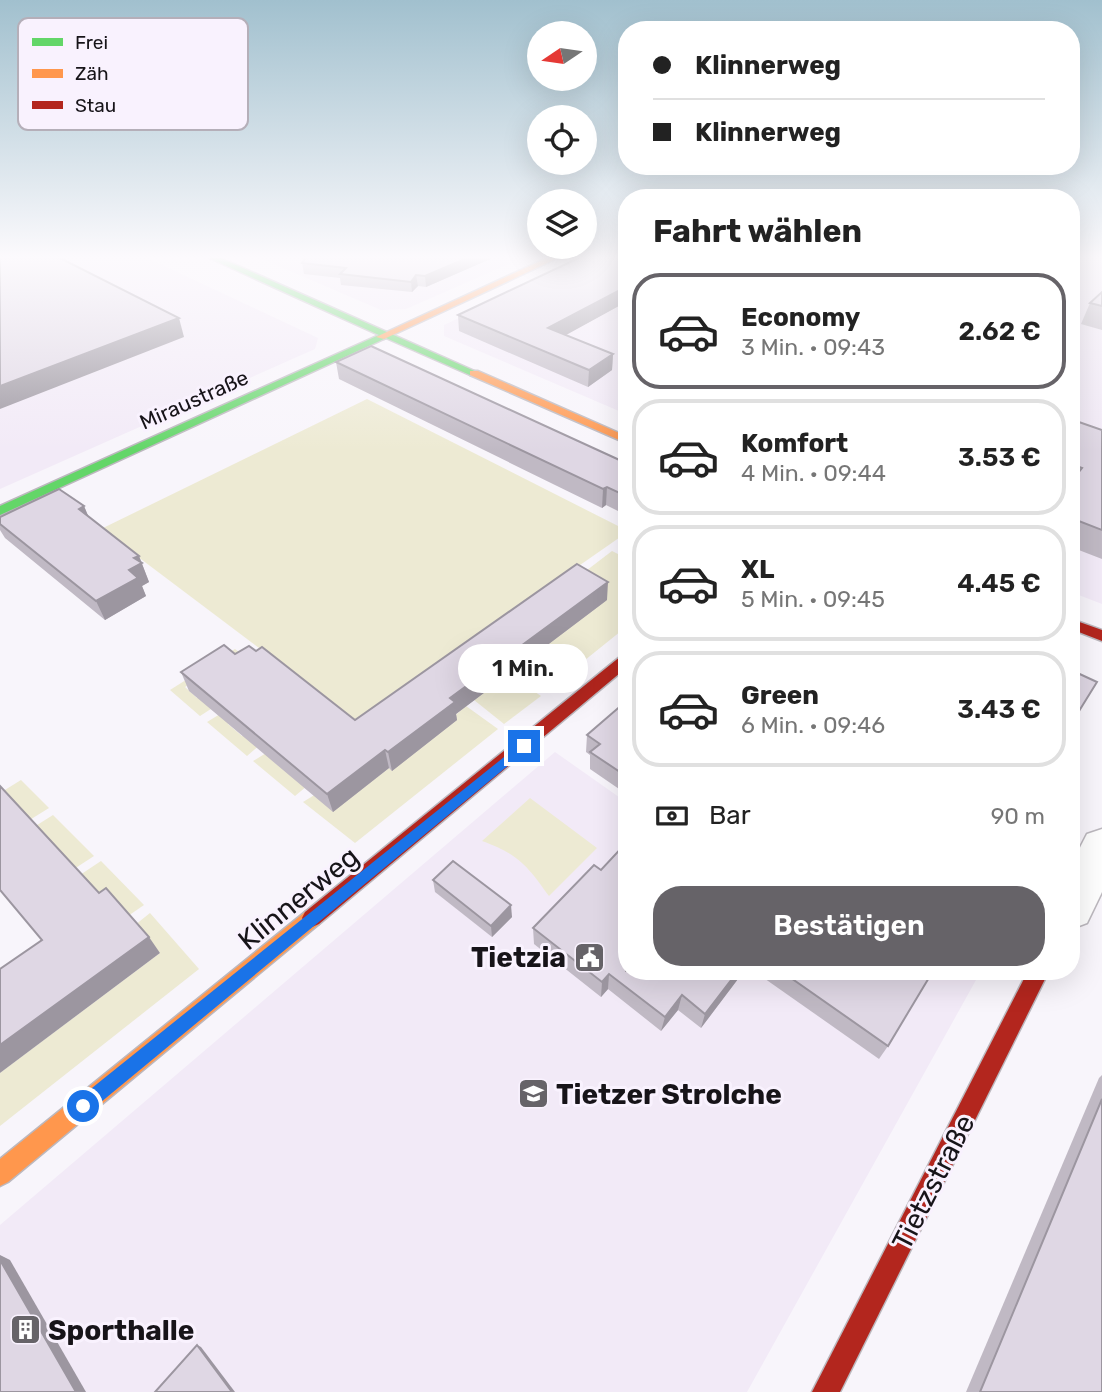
<!DOCTYPE html>
<html lang="de">
<head>
<meta charset="utf-8">
<style>
	:root { --surface:#fff; --page:#f6f6f6; --text:#222; --muted:#767676; --line:#e0e0e0; --accent:#666368 }
	body { margin:0; font-family:Rubik,sans-serif; background:var(--page); color:var(--text); height:100vh; display:flex; flex-direction:column; font-size:26px; white-space:nowrap }
	* { box-sizing:border-box; margin:0 }
	p { font-size:23px; color:var(--muted) }
	.icon { flex:none; width:38px; height:38px; fill:none; stroke:currentColor; stroke-width:2; stroke-linecap:round; stroke-linejoin:round }
	.map { position:relative; flex:1; overflow:hidden }
	.drawer { position:absolute; left:618px; top:189px; width:462px; height:791px; display:flex; flex-direction:column; background:var(--surface); border-radius:28px; box-shadow:0 7px 28px #0002 }
	.drawer>* { flex:none }
	.top-card { position:absolute; left:618px; top:21px; width:462px; height:154px; border-radius:28px; box-shadow:0 7px 28px #0002; display:grid; align-content:center; height:154px; padding:0 35px; background:var(--surface) }
	.needle { width:46px; rotate:257deg }
	.controls { position:absolute; left:527px; top:21px; display:grid; gap:14px }
	.controls a { display:grid; place-items:center; width:70px; height:70px; border-radius:50%; background:var(--surface); box-shadow:0 7px 28px #0002; font-size:35px }
	.end { position:absolute; width:32px; height:32px; margin:-16px; border:9px solid #1a73e8; background:#fff; box-shadow:0 0 0 4px #fff }
	.from { border-radius:50% }
	.bubble { position:absolute; height:49px; border-radius:24px; background:var(--surface); box-shadow:0 7px 28px #0002; font-size:23px; font-weight:600; line-height:49px; text-align:center }
	.top-card b { display:flex; align-items:center; gap:24px; height:66px; font-size:26px }
	.top-card b+b { border-top:2px solid var(--line) }
	.top-card i { width:18px; height:18px; background:var(--text) }
	ul { padding:0; list-style:none }
	li { display:flex; align-items:center; gap:21px; height:116px; margin:0 14px 10px; padding:0 21px; border:4px solid var(--line); border-radius:28px }
	li div { flex:1 }
	li b { display:block; font-size:26px }
	li em { font-style:normal; font-weight:600 }
	li.selected { border-color:var(--accent) }
	li>.icon { width:63px; height:63px; stroke-width:1.5 }
	h2 { padding:0 35px; font-size:32px; line-height:84px }
	.pay { display:flex; align-items:center; gap:18px; height:77px; padding:0 35px; font-size:26px }
	.pay p { margin-inline-start:auto }
	.primary-button { display:flex; gap:14px; margin-top:auto; padding:14px 35px }
	.primary-button a { flex:1; height:80px; border-radius:28px; background:var(--accent); color:#fff; font-size:28px; font-weight:600; line-height:80px; text-align:center }
	.map>svg:first-child { display:block }
	.built { fill:#f2eaf7 }
	.green { fill:#edead3 }
	.lines { fill:none; stroke-linecap:round; stroke-linejoin:round }
	.street-casing { stroke:#bcb8be; stroke-width:3 }
	.fast-casing { stroke:#bcb8be; stroke-width:3 }
	.slow-casing { stroke:#bcb8be; stroke-width:3 }
	.jam-casing { stroke:#bcb8be; stroke-width:3 }
	.street { fill:#fefefe; fill-rule:evenodd }
	.fast { fill:#63d668; fill-rule:evenodd }
	.slow { fill:#ff974d; fill-rule:evenodd }
	.jam { fill:#b3261e; fill-rule:evenodd }
	.wall { fill:#c0b9c4 }
	.shaded-wall { fill:#9c96a0 }
	.building { fill:#dfd7e4; stroke:#9c96a0; stroke-width:2 }
	.route { fill:#1a73e8 }
	.labels { text-anchor:middle; stroke-width:6; stroke-linejoin:round; paint-order:stroke }
	.far-street-label { font-size:21px; fill:#171419; stroke:#f9f2fe }
	.near-street-label { font-size:28px; fill:#171419; stroke:#f9f2fe }
	.near-poi-label { font-size:28px; font-weight:bold; fill:#171419; stroke:#f9f2fe; text-anchor:start }
	.key { fill:#f9f2fe; stroke:#b5afb9; stroke-width:2 }
	.key-label { font-size:19px; fill:#171419 }
</style>
</head>
<body>
<div class="map">
<svg width="1102" height="1392" viewBox="0 0 1102 1392">
	<rect width="100%" height="100%" fill="#f8f5fb"/>
	<g class="built">
		<path d="M0,256H143L318,338L315,349L0,489Z"/>
		<path d="M255,256H527L406,309L381,310Z"/>
		<path d="M591,256H626V414L444,336V325Z"/>
		<path d="M1071,256H1102V604L1071,592Z"/>
		<path d="M555,752L626,802V971H981L747,1392H0V1225Z"/>
	</g>
	<g class="green">
		<path d="M367,399L626,530V533L356,721L101,529Z"/>
		<path d="M612,551L626,558L620,565L626,569V627L549,689L517,668L578,577Z"/>
		<path d="M235,649L255,664L203,676L185,687L197,698L204,694L217,705L200,716L170,690Z"/>
		<path d="M509,674L541,696L504,724L474,700Z"/>
		<path d="M466,706L498,729L355,843L303,802L316,794L333,811L389,768L392,770Z"/>
		<path d="M225,711L234,719L228,724L242,736L249,732L262,743L247,756L207,722Z"/>
		<path d="M271,750L275,763L307,786L295,796L253,761Z"/>
		<path d="M21,780L49,808L28,821L0,793Z"/>
		<path d="M530,798L597,848L549,896C527,865 518,854 482,841Z"/>
		<path d="M53,815L94,856L74,869L34,827Z"/>
		<path d="M101,861L144,905L128,916L112,910L80,875Z"/>
		<path d="M150,913L199,969L0,1126V1073L160,953L135,925Z"/>
	</g>
	<g class="lines">
		<defs>
			<path id="street" d="M1102,829V892L1087,923L1071,929V865L1087,834Z"/>
			<path id="fast" d="M205,256H216L479,373L470,375L386,338L0,515V506L379,335Z"/>
			<g id="slow">
				<path d="M551,256H562L384,339L376,337Z"/>
				<path d="M470,371H478L626,436V443L470,375Z"/>
				<path d="M312,909L319,912L322,918L319,924L8,1182L0,1186V1159L305,912Z"/>
			</g>
			<g id="jam">
				<path d="M1071,619L1102,630V641L1071,629Z"/>
				<path d="M626,655V668L319,924L312,927L305,924L302,918L305,912L621,656Z"/>
				<path d="M1028,971H1049L840,1392H812Z"/>
			</g>
		</defs>
		<use href="#street" class="street-casing"/>
		<use href="#fast" class="fast-casing"/>
		<use href="#slow" class="slow-casing"/>
		<use href="#jam" class="jam-casing"/>
		<use href="#street" class="street"/>
		<use href="#fast" class="fast"/>
		<use href="#slow" class="slow"/>
		<use href="#jam" class="jam"/>
	</g>
	<g class="wall">
		<path d="M307,256H497L426,287L418,286L412,292L341,285L340,278L304,274L302,263Z"/>
		<path d="M626,256V302L565,335L613,354L612,370L588,387L459,331L458,315Z"/>
		<path d="M1102,292V330L1081,324L1090,303Z"/>
		<path d="M336,362L626,463V515L606,505L602,508L339,379Z"/>
		<path d="M1071,426L1102,430V559L1071,547Z"/>
		<path d="M84,506L88,516L139,556L149,582L142,586L146,596L105,620L5,538L0,530V517Z"/>
		<path d="M607,600L456,714L457,720L392,771L389,768L333,812L189,691L181,672L355,720Z"/>
		<path d="M626,705V786L622,791L590,769V755L586,752L587,735Z"/>
		<path d="M601,870L744,971L701,1028L678,1010L661,1031L608,989L601,997L534,944L533,928Z"/>
		<path d="M433,880L512,917L492,937L435,892Z"/>
		<path d="M754,971H933L888,1046L879,1059Z"/>
		<path d="M1102,1075V1392H966L1099,1078Z"/>
	</g>
	<g class="shaded-wall">
		<path d="M472,256H497L426,287L425,276Z"/>
		<path d="M626,274V302L548,345V328Z"/>
		<path d="M416,275L418,286L412,292L411,282Z"/>
		<path d="M179,318L184,337L0,409V386Z"/>
		<path d="M613,354L612,370L588,387L589,370Z"/>
		<path d="M607,487L606,505L602,508L603,489Z"/>
		<path d="M84,506L92,525L79,509Z"/>
		<path d="M139,556L149,582L142,586L146,596L105,620L96,601L129,570L134,558Z"/>
		<path d="M608,582L607,600L456,714L457,720L392,771L388,752L450,698Z"/>
		<path d="M385,750L389,768L333,812L327,794Z"/>
		<path d="M626,771V786L622,791L623,774Z"/>
		<path d="M511,905L512,917L492,937L491,926Z"/>
		<path d="M149,937L160,953L0,1073V1045Z"/>
		<path d="M738,971H744L701,1028L705,1014Z"/>
		<path d="M609,974L608,989L601,997L602,982Z"/>
		<path d="M682,995L678,1010L661,1031L665,1017Z"/>
		<path d="M0,1255L10,1260L86,1392H76L0,1260Z"/>
		<path d="M197,1345L201,1347L235,1392H232Z"/>
	</g>
	<g class="building">
		<path d="M0,256H56L179,318L0,386Z"/>
		<path d="M307,256H472L425,276L416,275L411,282L340,274L346,268L302,263Z"/>
		<path d="M583,256H626V287L548,328L613,354L589,370L458,315Z"/>
		<path d="M1102,292V306L1090,303Z"/>
		<path d="M371,346L626,463V496L607,487L603,489L336,362Z"/>
		<path d="M1076,421L1102,430V530L1071,518V482L1082,468L1071,464V426Z"/>
		<path d="M59,489L84,506L79,509L139,556L134,558L142,563L129,570L138,578L96,601L0,524V517Z"/>
		<path d="M577,564L608,582L450,698L455,702L388,752L385,750L327,794L181,672L224,645L235,654L249,646L256,651L262,647L355,720Z"/>
		<path d="M1071,670L1097,682L1071,724Z"/>
		<path d="M624,703L626,705V771L623,774L590,752L600,744L587,735Z"/>
		<path d="M0,786L99,893L106,888L149,937L0,1045V969L42,940L0,890Z"/>
		<path d="M626,843V971H738L705,1014L682,995L665,1017L609,974L602,982L533,928L594,865L601,870Z"/>
		<path d="M453,861L511,905L491,926L433,880Z"/>
		<path d="M781,971H933L888,1046Z"/>
		<path d="M1102,1099V1392H980Z"/>
		<path d="M0,1260L76,1392H0Z"/>
		<path d="M197,1345L232,1392H155Z"/>
	</g>
	<linearGradient id="sky" x2="0" y2="1"><stop stop-color="#a1c0ce"/><stop offset="0.57" stop-color="#fcfafd"/><stop offset="1" stop-color="#fcfafd" stop-opacity="0"/></linearGradient>
	<rect width="1102" height="451" fill="url(#sky)"/>
	<path class="route" d="M524,741L528,742V749L89,1112H77V1100Z"/>
	<defs>
		<symbol id="civic-square" viewBox="-11 -11 22 22"><rect x="-9" y="-9" width="18" height="18" rx="4" fill="#666368" stroke="#f9f2fe"/><path d="M-.6-6.5H3V-4.5H.6V-3L4-1V1h2V6H-6V1h2V-1L-.6-3ZM-1.2 2.5V6h2.4V2.5Z" fill="#fff"/></symbol>
		<symbol id="school-square" viewBox="-11 -11 22 22"><rect x="-9" y="-9" width="18" height="18" rx="4" fill="#666368" stroke="#f9f2fe"/><path d="M0-5L7-2L0 1L-7-2ZM-4 1L0 2.5L4 1V4Q0 6-4 4Z" fill="#fff"/></symbol>
		<symbol id="building-square" viewBox="-11 -11 22 22"><rect x="-9" y="-9" width="18" height="18" rx="4" fill="#666368" stroke="#f9f2fe"/><path d="M-4-6H4V6H1V3H-1V6H-4ZM-2.5-4.3h1.7v1.8h-1.7ZM.8-4.3h1.7v1.8H.8ZM-2.5-1h1.7V.8h-1.7ZM.8-1h1.7V.8H.8Z" fill="#fff"/></symbol>
	</defs>
	<g fill-rule="evenodd">
		<use href="#civic-square" x="572" y="940" width="35" height="35"/>
		<use href="#school-square" x="516" y="1076" width="35" height="35"/>
		<use href="#building-square" x="8" y="1312" width="35" height="35"/>
	</g>
	<g class="labels">
		<g class="far-street-label">
			<text transform="translate(194 400) rotate(-24)" y="7">Miraustraße</text>
		</g>
		<g class="near-street-label">
			<text transform="translate(298 898) rotate(-39)" y="10">Klinnerweg</text>
			<text transform="translate(933 1182) rotate(-63)" y="10">Tietzstraße</text>
		</g>
		<g class="near-poi-label">
			<text x="566" y="967" text-anchor="end">Tietzia</text>
			<text x="556" y="1104">Tietzer Strolche</text>
			<text x="48" y="1340">Sporthalle</text>
		</g>
	</g>
	<rect x="18" y="18" width="230" height="112" rx="10" class="key"/>
	<rect x="32" y="38" width="31" height="8" fill="#63d668"/>
	<rect x="32" y="69" width="31" height="9" fill="#ff974d"/>
	<rect x="32" y="101" width="31" height="8" fill="#b3261e"/>
	<g class="key-label">
		<text x="75" y="49">Frei</text>
		<text x="75" y="80">Zäh</text>
		<text x="75" y="112">Stau</text>
	</g>
</svg>
<div class="controls">
<a><svg class="needle" viewBox="-14 -14 28 28"><path d="M0-13l5 13h-10z" fill="#e53935"/><path d="M0 13l5-13h-10z" fill="#767676"/></svg></a>
<a><svg class="icon" aria-label="locate" viewBox="0 0 24 24"><circle cx="12" cy="12" r="6"/><path d="M12 2v4M12 18v4M2 12h4M18 12h4"/></svg></a>
<a><svg class="icon" aria-label="layers" viewBox="0 0 24 24"><path d="M12 4l9 5-9 5-9-5zM3 14l9 5 9-5"/></svg></a>
</div>
<i class="end from" style="left:83px;top:1106px"></i>
<i class="end" style="left:524px;top:746px"></i>
<div class="bubble" style="left:458px;top:644px;width:130px">1 Min.</div>
<div class="top-card">
<b><i class="from"></i>Klinnerweg</b>
<b><i></i>Klinnerweg</b>
</div>
<section class="drawer">
<h2>Fahrt wählen</h2>
<ul>
<li class="selected"><svg class="icon" aria-label="car" viewBox="0 0 24 24"><path d="M5 17H2v-5l4-1 3-4h7l3 4 3 1v5h-3M9 17h6M6 11h13"/><circle cx="7" cy="17" r="2"/><circle cx="17" cy="17" r="2"/></svg><div><b>Economy</b><p>3 Min. · 09:43</p></div><em>2.62 €</em></li>
<li><svg class="icon" aria-label="car" viewBox="0 0 24 24"><path d="M5 17H2v-5l4-1 3-4h7l3 4 3 1v5h-3M9 17h6M6 11h13"/><circle cx="7" cy="17" r="2"/><circle cx="17" cy="17" r="2"/></svg><div><b>Komfort</b><p>4 Min. · 09:44</p></div><em>3.53 €</em></li>
<li><svg class="icon" aria-label="car" viewBox="0 0 24 24"><path d="M5 17H2v-5l4-1 3-4h7l3 4 3 1v5h-3M9 17h6M6 11h13"/><circle cx="7" cy="17" r="2"/><circle cx="17" cy="17" r="2"/></svg><div><b>XL</b><p>5 Min. · 09:45</p></div><em>4.45 €</em></li>
<li><svg class="icon" aria-label="car" viewBox="0 0 24 24"><path d="M5 17H2v-5l4-1 3-4h7l3 4 3 1v5h-3M9 17h6M6 11h13"/><circle cx="7" cy="17" r="2"/><circle cx="17" cy="17" r="2"/></svg><div><b>Green</b><p>6 Min. · 09:46</p></div><em>3.43 €</em></li>
</ul>
<div class="pay"><svg class="icon" aria-label="cash" viewBox="0 0 24 24"><path d="M3 7h18v10H3z"/><circle cx="12" cy="12" r="2"/></svg>Bar<p>90 m</p></div>
<div class="primary-button"><a>Bestätigen</a></div>
</section>
</div>
</body>
</html>
